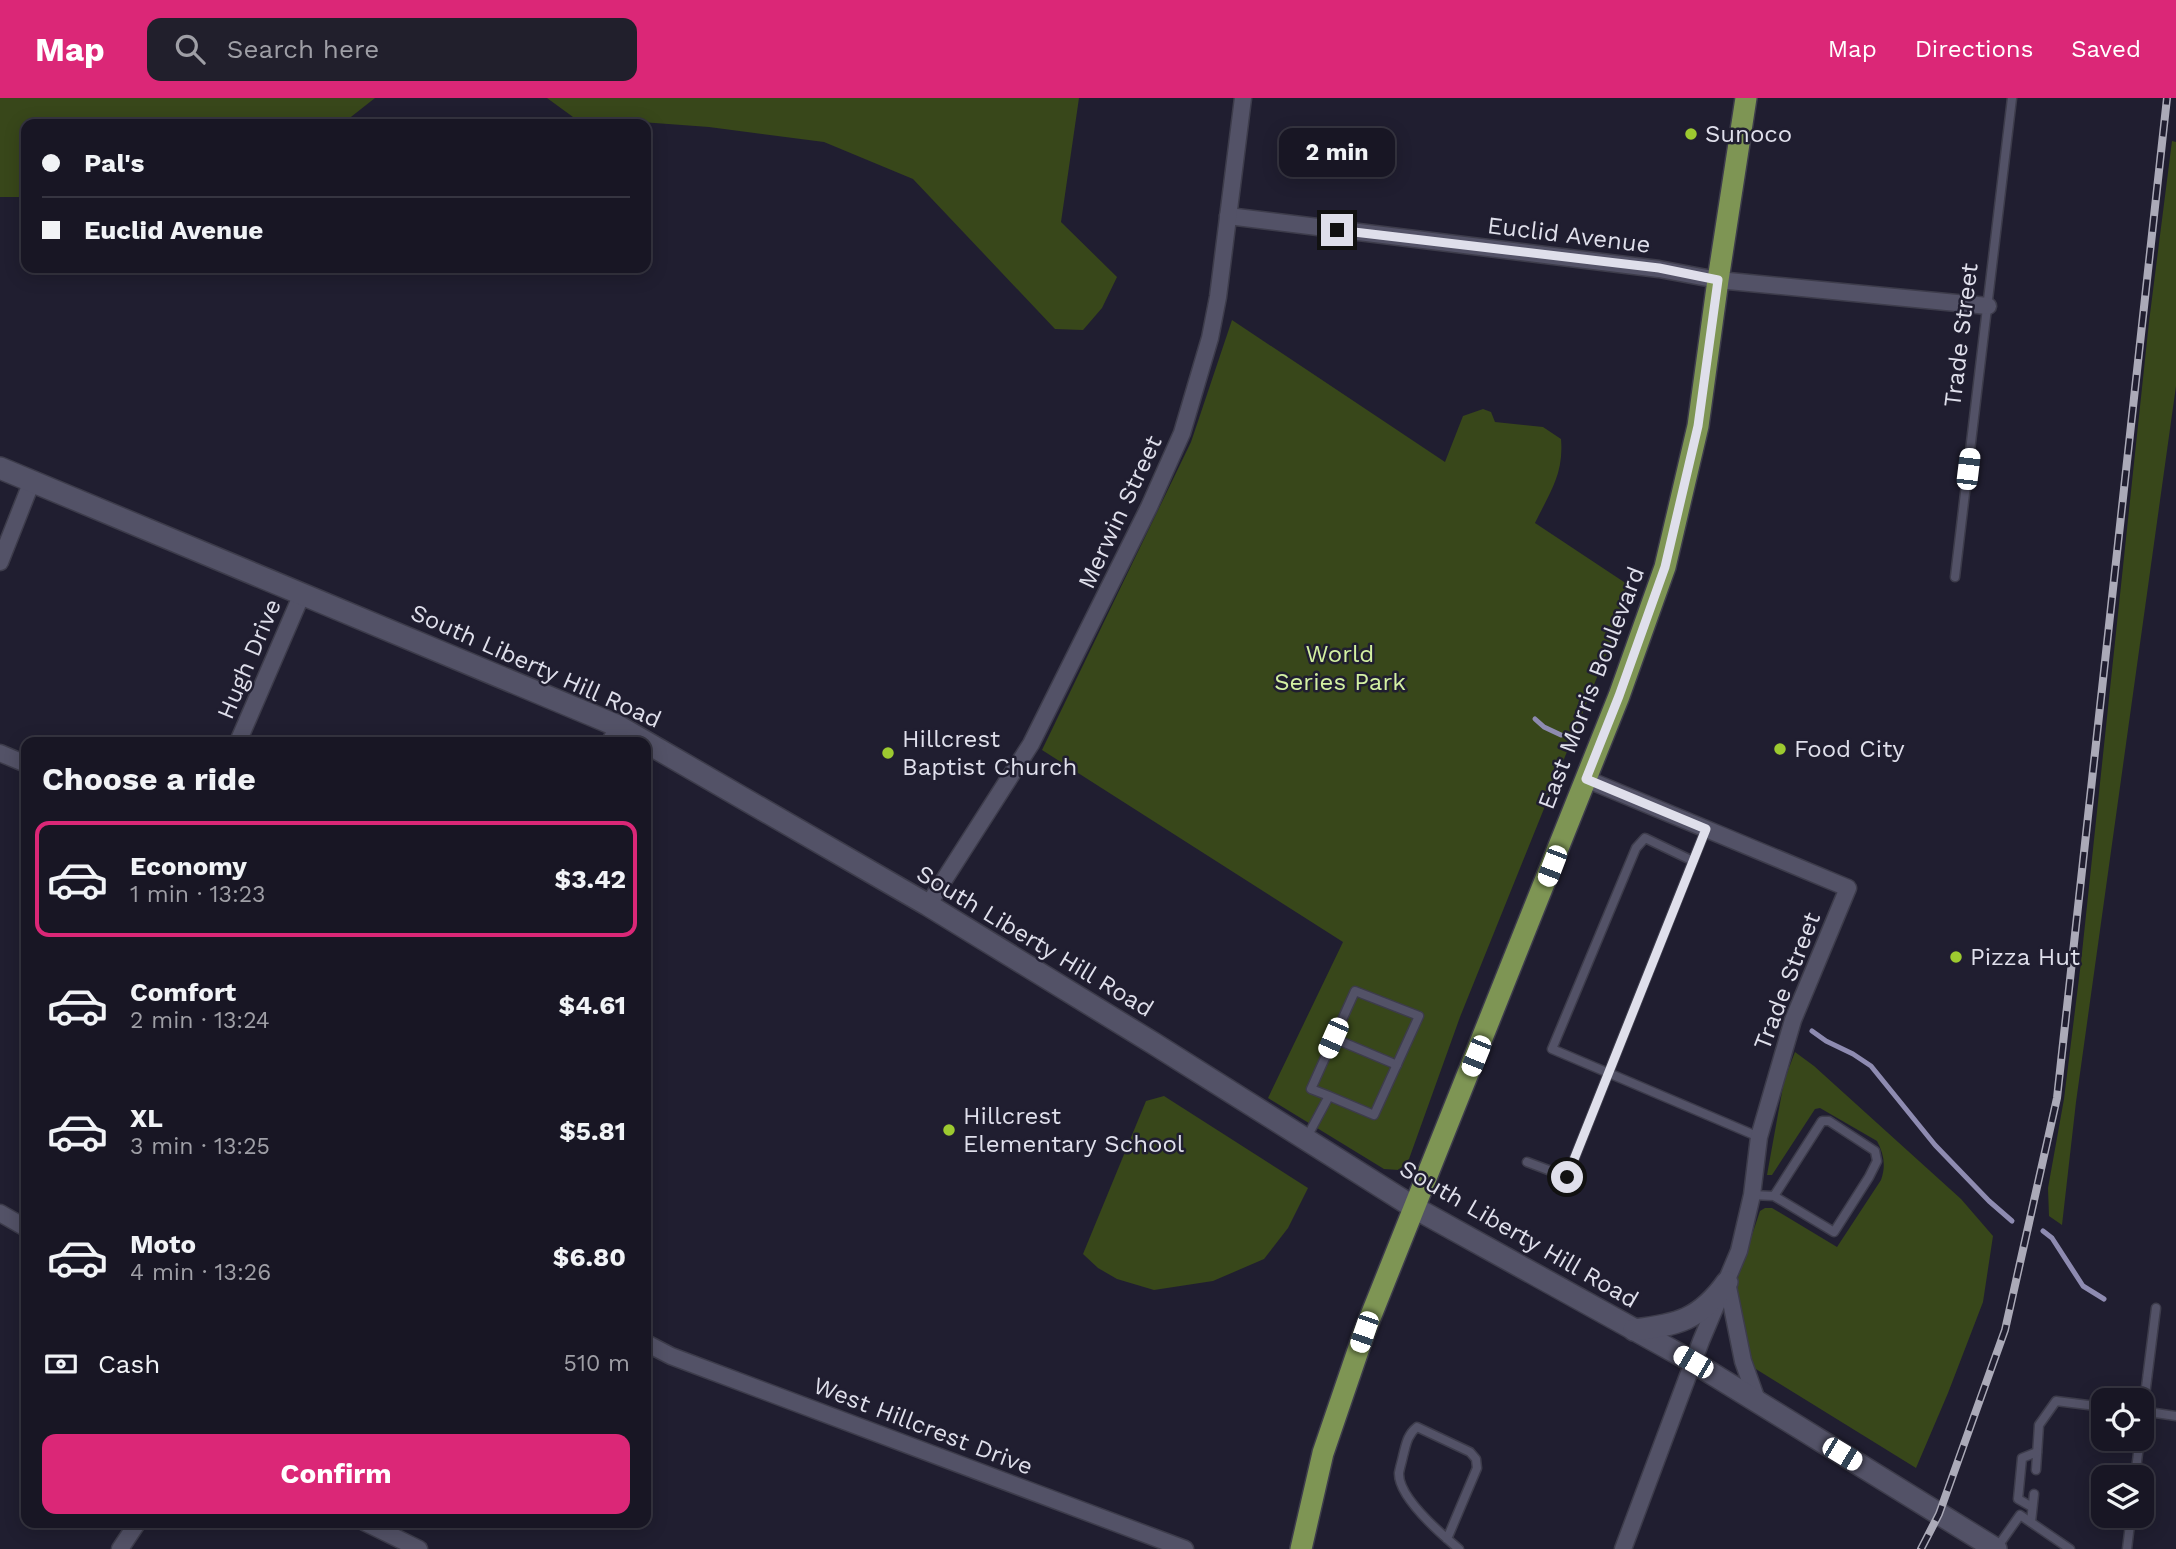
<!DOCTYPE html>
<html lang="en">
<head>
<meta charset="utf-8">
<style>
	:root { --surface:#181624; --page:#211f2c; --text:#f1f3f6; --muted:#9f9fa6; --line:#363541; --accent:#db2777 }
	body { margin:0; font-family:"Work Sans",sans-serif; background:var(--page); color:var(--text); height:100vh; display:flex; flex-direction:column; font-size:26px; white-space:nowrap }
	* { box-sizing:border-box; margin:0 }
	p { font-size:23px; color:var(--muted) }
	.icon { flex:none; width:38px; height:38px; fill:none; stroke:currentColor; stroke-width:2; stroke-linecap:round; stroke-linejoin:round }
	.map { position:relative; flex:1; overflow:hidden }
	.panel { position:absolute; left:21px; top:639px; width:630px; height:791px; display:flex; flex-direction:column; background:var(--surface); border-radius:14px; box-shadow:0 4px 18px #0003,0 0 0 2px var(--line) }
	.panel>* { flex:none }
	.guide { position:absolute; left:21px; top:21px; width:630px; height:154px; border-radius:14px; box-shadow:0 4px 18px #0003,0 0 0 2px var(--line); display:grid; align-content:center; height:154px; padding:0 21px; background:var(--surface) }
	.buttons { position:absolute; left:2091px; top:1290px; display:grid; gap:14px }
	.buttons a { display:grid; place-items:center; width:63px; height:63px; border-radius:14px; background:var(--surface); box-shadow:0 4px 18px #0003,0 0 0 2px var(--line); font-size:35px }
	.end { position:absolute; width:32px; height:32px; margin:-16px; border:9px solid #dfdfeb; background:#111; box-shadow:0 0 0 4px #111 }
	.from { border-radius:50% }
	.bubble { position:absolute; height:49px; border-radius:14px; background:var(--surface); box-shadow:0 4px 18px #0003,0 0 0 2px var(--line); font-size:23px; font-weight:700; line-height:49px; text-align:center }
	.car { position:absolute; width:21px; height:42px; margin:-21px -10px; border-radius:9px; box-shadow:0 0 5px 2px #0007; background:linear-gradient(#fff 24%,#345 0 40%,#fff 0 76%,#345 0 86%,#fff 0) }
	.guide b { display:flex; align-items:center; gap:24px; height:66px; font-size:26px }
	.guide b+b { border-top:2px solid var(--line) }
	.guide i { width:18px; height:18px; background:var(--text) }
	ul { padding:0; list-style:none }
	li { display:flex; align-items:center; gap:21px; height:116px; margin:0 14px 10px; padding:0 7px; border:4px solid transparent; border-radius:14px }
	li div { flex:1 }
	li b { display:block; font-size:26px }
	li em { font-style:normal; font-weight:700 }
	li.current { border-color:var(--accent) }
	li>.icon { width:63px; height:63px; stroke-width:1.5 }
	h2 { padding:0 21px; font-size:32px; line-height:84px }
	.pay { display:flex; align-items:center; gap:18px; height:77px; padding:0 21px; font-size:26px }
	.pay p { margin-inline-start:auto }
	.button { display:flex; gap:14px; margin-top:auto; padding:14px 21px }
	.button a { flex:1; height:80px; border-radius:14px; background:var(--accent); color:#fff; font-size:28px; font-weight:700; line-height:80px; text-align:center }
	header { display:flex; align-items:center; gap:42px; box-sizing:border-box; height:98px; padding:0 35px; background:var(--accent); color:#fff }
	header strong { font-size:33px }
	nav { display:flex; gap:38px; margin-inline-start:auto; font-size:24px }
	.search { width:490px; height:63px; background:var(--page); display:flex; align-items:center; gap:18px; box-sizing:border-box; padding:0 24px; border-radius:14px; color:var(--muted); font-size:26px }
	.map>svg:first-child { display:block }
	.green { fill:#38471a }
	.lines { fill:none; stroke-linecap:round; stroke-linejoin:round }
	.stream { stroke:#8e8bb1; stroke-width:5 }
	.lane-casing { stroke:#3d3c4b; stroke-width:11 }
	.street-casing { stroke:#3d3c4b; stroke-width:19 }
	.secondary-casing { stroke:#3d3c4b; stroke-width:24 }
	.primary-casing { stroke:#3d3c4b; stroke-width:24 }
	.lane { stroke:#535267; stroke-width:8 }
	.street { stroke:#535267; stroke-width:16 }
	.secondary { stroke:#535267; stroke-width:21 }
	.primary { stroke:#7e9554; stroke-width:21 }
	.rail-casing { stroke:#abaab8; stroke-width:8 }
	.rail { stroke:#201e30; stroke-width:5; stroke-dasharray:16; stroke-linecap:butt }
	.route { stroke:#dfdfeb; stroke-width:9 }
	.poi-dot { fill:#9dca30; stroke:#201e30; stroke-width:2.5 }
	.labels { text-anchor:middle; stroke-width:5; stroke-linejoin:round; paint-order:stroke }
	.poi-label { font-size:24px; fill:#dfdfeb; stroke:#201e30; text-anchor:start }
	.street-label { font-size:24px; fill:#dfdfeb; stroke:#201e30 }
	.park-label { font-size:24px; fill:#d3f0a2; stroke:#201e30 }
</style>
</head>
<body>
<header>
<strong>Map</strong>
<div class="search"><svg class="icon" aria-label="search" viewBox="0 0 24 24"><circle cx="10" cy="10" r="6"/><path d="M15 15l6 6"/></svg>Search here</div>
<nav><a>Map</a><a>Directions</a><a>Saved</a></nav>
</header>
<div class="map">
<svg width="2176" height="1451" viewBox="0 0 2176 1451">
	<rect width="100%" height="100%" fill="#201e30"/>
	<g class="green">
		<path d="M0,0H375L342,26H26V99H0Z"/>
		<path d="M547,0H1079L1061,124L1117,179L1102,210L1083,232L1055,231L913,81L824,44L709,29L573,19Z"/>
		<path d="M2172,43L2176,44V288L2076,1004L2062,1127L2049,1118L2048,1090L2064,1001L2081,864L2149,224Z"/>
		<path d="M1232,222L1445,364L1463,318L1483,311L1491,314L1495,324L1543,329L1561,341C1564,376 1550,394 1535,425L1633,490L1460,919L1409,1061L1399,1072L1384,1071L1268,1000L1343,844L1042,652L1191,344Z"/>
		<path d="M1795,954L1814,968L1961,1101L1993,1138L1983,1204L1948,1295L1916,1370L1751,1268L1735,1188L1760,1113L1765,1110H1772L1837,1149L1881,1082C1886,1068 1884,1056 1877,1043L1820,1010L1815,1011L1772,1077H1767L1784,983Z"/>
		<path d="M1164,998L1308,1090L1288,1130L1264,1161L1213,1183L1154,1192L1117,1181L1098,1170L1083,1156L1146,1003Z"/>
	</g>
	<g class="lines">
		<g class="stream">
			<path d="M1535,621L1544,629L1561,637"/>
			<path d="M1812,933L1826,943L1853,956L1871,968L1935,1047L1989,1103L2012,1123"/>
			<path d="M2043,1133L2052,1140L2083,1188L2104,1201"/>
		</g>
		<defs>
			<g id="lane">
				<path d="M1955,479L2012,0"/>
				<path d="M1706,731L1693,763L1645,740L1636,750L1552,951L1759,1039"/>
				<path d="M1333,940L1397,967"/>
				<path d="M1307,1039L1329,998L1374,1017L1419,918L1355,893L1311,991L1329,998"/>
				<path d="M1527,1064L1567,1079L1693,763"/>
				<path d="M1752,1097L1774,1098L1834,1134L1869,1079L1877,1063L1875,1053L1829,1023H1822L1774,1098"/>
				<path d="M2142,1313L2176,1318"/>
				<path d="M2142,1321L2156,1210"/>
				<path d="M2036,1372L2039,1327L2056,1303L2104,1309"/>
				<path d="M2135,1379L2140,1340"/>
				<path d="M2032,1409L2018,1401L2022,1360L2037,1354"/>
				<path d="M2031,1424L2034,1396"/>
				<path d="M1447,1441L1477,1370L1476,1361L1470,1354L1417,1329C1407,1337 1406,1347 1403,1358C1402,1363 1400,1369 1399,1375C1398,1399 1441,1436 1459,1451"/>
				<path d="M1996,1451L2020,1417L2070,1451"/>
				<path d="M2127,1451L2131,1418"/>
			</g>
			<g id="street">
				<path d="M1228,118L1659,171L1718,182L1988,208"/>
				<path d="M0,464L32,383"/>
				<path d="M238,644L302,496"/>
				<path d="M610,644L618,628"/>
				<path d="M0,655L26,666"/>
				<path d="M1586,681L1848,790L1793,922L1759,1039L1752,1097L1739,1153L1701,1243L1623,1451"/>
				<path d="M928,807L1031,646L1149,409L1182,335L1210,240L1218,199L1243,0"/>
				<path d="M0,1115L26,1130"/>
				<path d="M1727,1184L1743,1263L1758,1305"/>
				<path d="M646,1245L671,1258L1185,1451"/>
				<path d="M364,1424L419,1451"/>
				<path d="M120,1451L138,1424"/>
			</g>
			<g id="secondary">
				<path d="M0,370L618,628L928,807L1153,945L1415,1110L1693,1264L1996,1451"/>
				<path d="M1634,1232C1677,1227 1700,1222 1727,1184"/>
			</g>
			<path id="primary" d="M1301,1451L1323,1355L1364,1235L1619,598L1665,469L1698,328L1718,182L1746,0"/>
		</defs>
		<use href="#lane" class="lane-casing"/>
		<use href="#street" class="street-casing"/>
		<use href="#secondary" class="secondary-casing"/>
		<use href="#primary" class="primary-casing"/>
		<use href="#lane" class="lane"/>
		<use href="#street" class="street"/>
		<use href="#secondary" class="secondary"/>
		<use href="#primary" class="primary"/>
		<defs>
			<path id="rail" d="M1921,1451L1939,1416L2005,1232L2057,1000L2167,0"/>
		</defs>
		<use href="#rail" class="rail-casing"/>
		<use href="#rail" class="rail"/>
	</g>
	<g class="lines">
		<path class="route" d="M1337,132L1659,170L1718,182L1698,328L1665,469L1619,598L1586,681L1706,731L1567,1079"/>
	</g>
	<g class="poi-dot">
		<circle cx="1691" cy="36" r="7"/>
		<circle cx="1780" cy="651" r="7"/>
		<circle cx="888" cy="655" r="7"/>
		<circle cx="1956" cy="859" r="7"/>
		<circle cx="949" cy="1032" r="7"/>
	</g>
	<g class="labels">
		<g class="poi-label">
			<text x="1705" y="44">Sunoco</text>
			<text x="902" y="649">Hillcrest<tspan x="902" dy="28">Baptist Church</tspan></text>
			<text x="1794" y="659">Food City</text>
			<text x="1970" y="867">Pizza Hut</text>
			<text x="963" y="1026">Hillcrest<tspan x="963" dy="28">Elementary School</tspan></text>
		</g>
		<g class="street-label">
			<text transform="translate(1569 137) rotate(7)" y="8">Euclid Avenue</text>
			<text transform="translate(1961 237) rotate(-83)" y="8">Trade Street</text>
			<text transform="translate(1120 414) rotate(-65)" y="8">Merwin Street</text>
			<text transform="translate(249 561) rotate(-67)" y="8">Hugh Drive</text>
			<text transform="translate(536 568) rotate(24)" y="8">South Liberty Hill Road</text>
			<text transform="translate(1591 590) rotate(-69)" y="8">East Morris Boulevard</text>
			<text transform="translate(1035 843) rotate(31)" y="8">South Liberty Hill Road</text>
			<text transform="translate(1787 883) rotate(-69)" y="8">Trade Street</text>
			<text transform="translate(1519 1136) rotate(30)" y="8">South Liberty Hill Road</text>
			<text transform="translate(923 1328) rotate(21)" y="8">West Hillcrest Drive</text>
		</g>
		<g class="park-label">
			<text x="1340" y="564">World<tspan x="1340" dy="28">Series Park</tspan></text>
		</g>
	</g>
</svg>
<div class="buttons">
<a><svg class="icon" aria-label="locate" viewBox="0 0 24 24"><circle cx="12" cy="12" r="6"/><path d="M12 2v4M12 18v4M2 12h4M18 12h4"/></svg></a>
<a><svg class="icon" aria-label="layers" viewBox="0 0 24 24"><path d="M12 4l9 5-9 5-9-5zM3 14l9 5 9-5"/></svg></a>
</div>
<i class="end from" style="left:1567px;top:1079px"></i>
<i class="end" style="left:1337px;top:132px"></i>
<div class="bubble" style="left:1279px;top:30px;width:116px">2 min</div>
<i class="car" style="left:1968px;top:371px;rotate:7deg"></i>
<i class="car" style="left:1552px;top:768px;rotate:201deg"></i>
<i class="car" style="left:1333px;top:940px;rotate:204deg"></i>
<i class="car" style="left:1476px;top:958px;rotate:202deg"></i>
<i class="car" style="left:1364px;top:1234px;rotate:199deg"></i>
<i class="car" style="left:1693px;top:1264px;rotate:300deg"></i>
<i class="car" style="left:1842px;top:1356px;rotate:121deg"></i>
<div class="guide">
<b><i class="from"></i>Pal's</b>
<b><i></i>Euclid Avenue</b>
</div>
<section class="panel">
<h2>Choose a ride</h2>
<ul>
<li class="current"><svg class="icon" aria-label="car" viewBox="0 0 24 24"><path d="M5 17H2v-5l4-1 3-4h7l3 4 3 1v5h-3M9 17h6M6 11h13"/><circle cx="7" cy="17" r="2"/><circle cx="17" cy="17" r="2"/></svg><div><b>Economy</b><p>1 min · 13:23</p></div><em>$3.42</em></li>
<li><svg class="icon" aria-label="car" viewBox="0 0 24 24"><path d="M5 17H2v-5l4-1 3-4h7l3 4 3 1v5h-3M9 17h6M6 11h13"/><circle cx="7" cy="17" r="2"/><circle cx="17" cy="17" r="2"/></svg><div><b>Comfort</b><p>2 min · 13:24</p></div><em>$4.61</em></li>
<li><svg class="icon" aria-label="car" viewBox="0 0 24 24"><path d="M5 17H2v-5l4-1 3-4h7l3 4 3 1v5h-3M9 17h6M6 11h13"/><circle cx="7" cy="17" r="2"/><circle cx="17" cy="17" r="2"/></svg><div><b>XL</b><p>3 min · 13:25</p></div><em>$5.81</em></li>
<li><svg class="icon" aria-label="car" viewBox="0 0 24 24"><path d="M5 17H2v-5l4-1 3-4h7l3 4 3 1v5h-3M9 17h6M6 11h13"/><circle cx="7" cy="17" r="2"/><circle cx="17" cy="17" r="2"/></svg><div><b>Moto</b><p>4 min · 13:26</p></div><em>$6.80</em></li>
</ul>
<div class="pay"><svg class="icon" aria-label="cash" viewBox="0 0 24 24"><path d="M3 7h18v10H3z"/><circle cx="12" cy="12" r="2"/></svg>Cash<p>510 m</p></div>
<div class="button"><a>Confirm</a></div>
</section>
</div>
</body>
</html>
